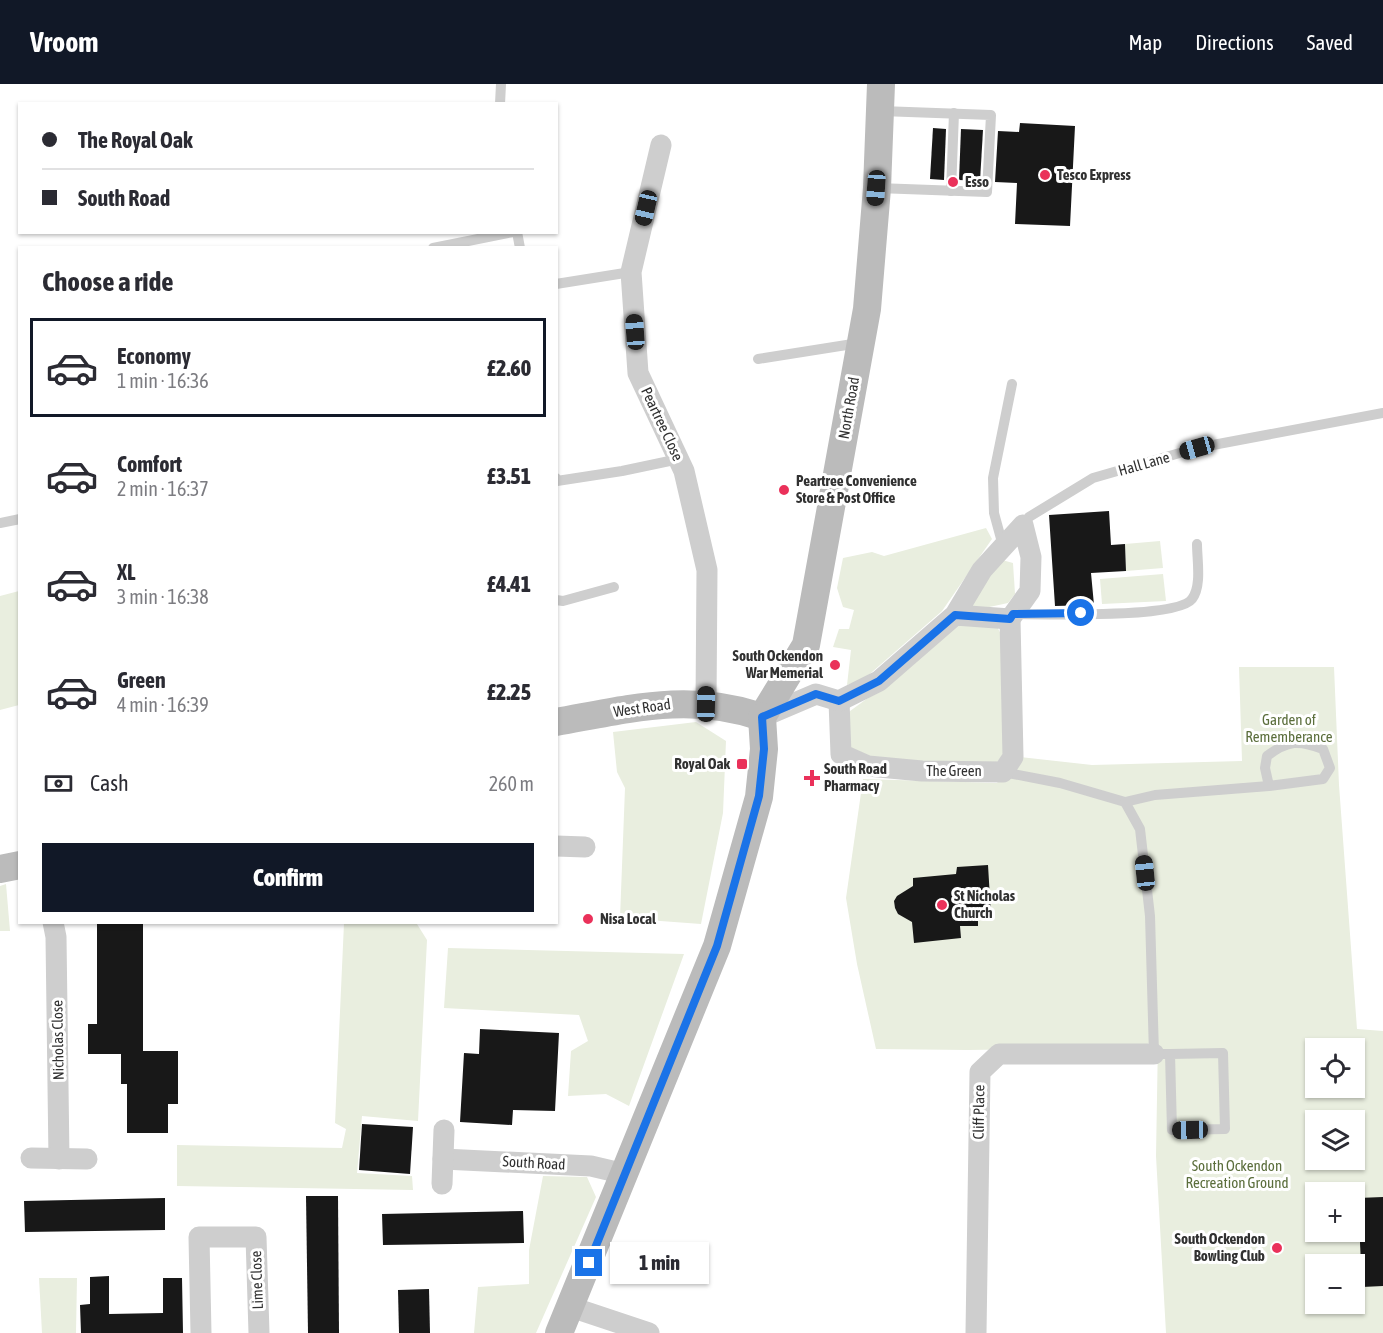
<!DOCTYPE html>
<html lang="en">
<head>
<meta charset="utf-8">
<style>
	:root { --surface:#fff; --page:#f2f2f3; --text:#2b2b33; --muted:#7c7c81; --line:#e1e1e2; --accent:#111827 }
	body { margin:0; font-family:"Asap Condensed",sans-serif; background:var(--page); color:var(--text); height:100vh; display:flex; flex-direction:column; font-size:22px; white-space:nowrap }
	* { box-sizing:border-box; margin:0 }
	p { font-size:20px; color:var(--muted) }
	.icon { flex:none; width:33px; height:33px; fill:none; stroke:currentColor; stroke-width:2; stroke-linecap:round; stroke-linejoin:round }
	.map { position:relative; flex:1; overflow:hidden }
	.drawer { position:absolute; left:18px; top:162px; width:540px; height:678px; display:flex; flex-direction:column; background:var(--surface); border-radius:0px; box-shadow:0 2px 4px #0004 }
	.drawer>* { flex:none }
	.banner { position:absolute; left:18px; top:18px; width:540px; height:132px; border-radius:0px; box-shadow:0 2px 4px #0004; display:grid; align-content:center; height:132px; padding:0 24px; background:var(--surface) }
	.tools { position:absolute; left:1305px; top:954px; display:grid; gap:12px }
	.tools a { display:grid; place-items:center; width:60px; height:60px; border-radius:0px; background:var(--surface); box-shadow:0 2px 4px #0004; font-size:30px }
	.end { position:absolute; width:27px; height:27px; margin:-14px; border:8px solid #1a73e8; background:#fff; box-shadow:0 0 0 3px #fff }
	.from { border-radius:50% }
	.bubble { position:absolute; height:42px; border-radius:0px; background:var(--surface); box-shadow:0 2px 4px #0004; font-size:20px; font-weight:800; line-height:42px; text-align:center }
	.car { position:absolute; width:18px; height:36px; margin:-18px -9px; border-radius:8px; box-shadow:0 0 4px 2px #0007; background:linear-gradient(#222 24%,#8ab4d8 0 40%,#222 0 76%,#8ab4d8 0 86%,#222 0) }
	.banner b { display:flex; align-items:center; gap:21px; height:57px; font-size:22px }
	.banner b+b { border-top:2px solid var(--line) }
	.banner i { width:15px; height:15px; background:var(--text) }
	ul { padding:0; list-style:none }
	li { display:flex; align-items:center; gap:18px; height:99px; margin:0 12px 9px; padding:0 12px; border:3px solid transparent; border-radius:0px }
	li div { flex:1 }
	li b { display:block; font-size:22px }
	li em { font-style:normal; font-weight:800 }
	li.active { border-color:var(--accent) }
	li>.icon { width:54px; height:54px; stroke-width:1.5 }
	h2 { padding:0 24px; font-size:27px; line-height:72px }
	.pay { display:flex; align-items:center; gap:15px; height:66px; padding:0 24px; font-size:22px }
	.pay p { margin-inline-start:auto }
	.cta { display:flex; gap:12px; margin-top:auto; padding:12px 24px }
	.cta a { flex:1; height:69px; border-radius:0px; background:var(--accent); color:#fff; font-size:24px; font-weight:800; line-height:69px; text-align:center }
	header { display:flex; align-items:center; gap:36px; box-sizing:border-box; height:84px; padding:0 30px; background:var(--accent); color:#fff }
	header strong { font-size:28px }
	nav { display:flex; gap:33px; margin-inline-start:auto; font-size:21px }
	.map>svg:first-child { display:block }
	.green { fill:#e9eedf; fill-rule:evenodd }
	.building { fill:#181818 }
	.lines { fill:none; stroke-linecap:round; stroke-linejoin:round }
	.lane { stroke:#cecece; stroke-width:10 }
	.street { stroke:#cecece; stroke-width:21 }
	.secondary { stroke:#bbb; stroke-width:28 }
	.route { stroke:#1a73e8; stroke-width:8 }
	.poi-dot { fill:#ea315a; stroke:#fff; stroke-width:2 }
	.labels { text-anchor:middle; stroke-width:6; stroke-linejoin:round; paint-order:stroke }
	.poi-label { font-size:15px; font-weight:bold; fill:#313131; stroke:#fff; text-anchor:start }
	.street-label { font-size:15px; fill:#313131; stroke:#fff }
	.park-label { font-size:15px; fill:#5b6e3c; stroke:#fff }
</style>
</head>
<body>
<header>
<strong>Vroom</strong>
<nav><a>Map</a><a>Directions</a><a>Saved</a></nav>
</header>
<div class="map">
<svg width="1383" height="1249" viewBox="0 0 1383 1249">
	<rect width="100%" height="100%" fill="#fff"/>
	<g class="green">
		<path d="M986,444L992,455L942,527L864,595L847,601L851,566L833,563L839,545H849L854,526L843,523L837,504L843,474L872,468L884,472Z"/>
		<path d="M1160,457L1163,484L1126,487L1125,460Z"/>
		<path d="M1002,476L1013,479L1015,510L1008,519L980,525L973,523L971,511Z"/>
		<path d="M1163,490L1166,517L1102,520L1100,495Z"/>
		<path d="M19,507V621L0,626V512Z"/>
		<path d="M994,537L1002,552L1006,668L997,678H877L849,664L846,630L913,581L951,543L975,538Z"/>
		<path d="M1239,583H1334L1339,701L1357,945L1383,947V1249H1166L1156,1072L1158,955L1141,963L968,966L876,965L857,880L846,814L863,695L997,699L1020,673L1092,681L1242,677ZM1316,964H1354V1004H1316ZM1316,1036H1354V1076H1316ZM1316,1108H1354V1148H1316ZM1316,1180H1354V1220H1316Z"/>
		<path d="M696,638L726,657L723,729L701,840L620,834L625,704L617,688L613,648Z"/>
		<path d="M6,800L10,847H0V802Z"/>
		<path d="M389,838L417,840L427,856L418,1037L362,1032L357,1089L412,1092L413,1106L177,1102V1061L342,1064L346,1045L335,1039L344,839Z"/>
		<path d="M448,864L684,870L629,1022L606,1010L568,1012L571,967L588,957L579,931L444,924Z"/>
		<path d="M543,1092L587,1093L596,1113L536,1249H474L478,1203L529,1200V1166Z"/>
		<path d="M39,1194H77L76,1249H42Z"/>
	</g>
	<g class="building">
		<path d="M1020,39L1075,42L1070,142L1015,140L1017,99L995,98L998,47L1019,48Z"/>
		<path d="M933,44L946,45L944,96L930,95Z"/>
		<path d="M961,45L983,46L980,97L959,96Z"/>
		<path d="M1109,427L1111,461L1125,460L1126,487L1091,489L1094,521L1055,522L1049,431Z"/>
		<path d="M988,781L991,831L978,832V842H960L961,854L914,859L912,838L898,830L895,824L894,817L897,812L913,802V794L956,790L957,783Z"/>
		<path d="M97,838H143V967H178V1020H168V1049H127V1000H121V970H88V940H97Z"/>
		<path d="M480,945L559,949L555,1027L513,1026L512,1041L460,1038L464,969L479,970Z"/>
		<path d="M362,1040L413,1043L410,1090L359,1086Z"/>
		<path d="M306,1112H338L339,1249H308Z"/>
		<path d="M1383,1113V1202L1362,1203L1358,1114Z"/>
		<path d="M165,1114V1146L25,1148L24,1117Z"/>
		<path d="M523,1127L524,1159L383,1161L382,1130Z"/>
		<path d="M109,1192V1230L163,1229V1194H182L183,1249H81L80,1221L90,1220V1193Z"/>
		<path d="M429,1205L430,1249H399L398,1206Z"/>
	</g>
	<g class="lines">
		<g class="lane">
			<path d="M500,20L501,0"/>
			<path d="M877,104L987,108L991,31L881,27"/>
			<path d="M951,107L954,29"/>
			<path d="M517,148L520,164"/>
			<path d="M433,164L513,148"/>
			<path d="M556,200L631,188"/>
			<path d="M758,275L859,259"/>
			<path d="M556,394L557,397L622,387L679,375"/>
			<path d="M0,439L20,435"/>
			<path d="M1023,441L1029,433L1093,394L1197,364L1383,329"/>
			<path d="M1003,462L994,429L993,394L1012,300"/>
			<path d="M556,516L563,517L614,503"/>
			<path d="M1013,530C1043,530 1177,535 1192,515C1202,502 1197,476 1197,460"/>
			<path d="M1003,688L1060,699L1125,718L1155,711L1269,702L1323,695L1330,684L1323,665C1299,656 1288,656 1267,672L1265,684L1269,702"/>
			<path d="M1125,718L1140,745L1150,832L1154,970H1170L1172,1046L1225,1045L1223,969L1170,970"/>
		</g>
		<g class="street">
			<path d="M661,61L631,188L638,289L684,387L707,486L706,620"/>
			<path d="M839,617L841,670L868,682L922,687L1003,688L1013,673L1010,535"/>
			<path d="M762,633L816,610L839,617L879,597L955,531L982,486L1023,441L1031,473L1030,507L1010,535L955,531"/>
			<path d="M556,762L585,763"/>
			<path d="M53,838L56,853L59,1075"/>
			<path d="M31,1074L87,1075"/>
			<path d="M443,1075L591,1082L625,1090"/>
			<path d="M442,1100L444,1046"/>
			<path d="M571,1223L649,1249"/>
			<path d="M201,1249L199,1153H256L259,1249"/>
			<path d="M976,1249L980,988L999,970H1154"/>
		</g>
		<g class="secondary">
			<path d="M762,633L806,561L867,225L877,104L881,0"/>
			<path d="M556,638C629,625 690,608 762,633"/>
			<path d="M0,785L20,781"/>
			<path d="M559,1249L717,862L759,713L764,665L762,633"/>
		</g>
	</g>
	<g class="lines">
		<path class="route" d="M589,1179L717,862L759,712L764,665L762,633L816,610L839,617L879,597L955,531L1010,535L1013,530L1081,529"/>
	</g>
	<g class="poi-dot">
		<circle cx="1045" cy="91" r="6"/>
		<circle cx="953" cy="98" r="6"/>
		<circle cx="784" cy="406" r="6"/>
		<circle cx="835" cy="581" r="6"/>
		<rect x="736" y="674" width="12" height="12" rx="3"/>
		<path d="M809 685h6v6h6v6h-6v6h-6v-6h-6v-6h6z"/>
		<circle cx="942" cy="821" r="6"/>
		<circle cx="588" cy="835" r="6"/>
		<circle cx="1277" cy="1164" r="6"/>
	</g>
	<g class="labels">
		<g class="poi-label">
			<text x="1057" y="96">Tesco Express</text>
			<text x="965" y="103">Esso</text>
			<text x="796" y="402">Peartree Convenience<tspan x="796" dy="17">Store &amp; Post Office</tspan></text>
			<text x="823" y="577" text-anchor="end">South Ockendon<tspan x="823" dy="17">War Memerial</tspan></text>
			<text x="730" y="685" text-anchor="end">Royal Oak</text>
			<text x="824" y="690">South Road<tspan x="824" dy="17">Pharmacy</tspan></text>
			<text x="954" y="817">St Nicholas<tspan x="954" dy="17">Church</tspan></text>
			<text x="600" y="840">Nisa Local</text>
			<text x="1265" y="1160" text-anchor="end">South Ockendon<tspan x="1265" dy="17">Bowling Club</tspan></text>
		</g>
		<g class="street-label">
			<text transform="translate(849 324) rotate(-80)" y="5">North Road</text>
			<text transform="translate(662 340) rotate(65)" y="5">Peartree Close</text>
			<text transform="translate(1144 380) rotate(-16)" y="5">Hall Lane</text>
			<text transform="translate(642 624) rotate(-8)" y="5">West Road</text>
			<text x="954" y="692">The Green</text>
			<text transform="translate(58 956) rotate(-91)" y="5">Nicholas Close</text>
			<text transform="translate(979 1028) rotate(-89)" y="5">Cliff Place</text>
			<text transform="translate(534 1079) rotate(3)" y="5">South Road</text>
			<text transform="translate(257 1196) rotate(-92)" y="5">Lime Close</text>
		</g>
		<g class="park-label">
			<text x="1289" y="641">Garden of<tspan x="1289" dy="17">Rememberance</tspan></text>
			<text x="1237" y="1087">South Ockendon<tspan x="1237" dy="17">Recreation Ground</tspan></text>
		</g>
	</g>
</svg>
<div class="tools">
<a><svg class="icon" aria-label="locate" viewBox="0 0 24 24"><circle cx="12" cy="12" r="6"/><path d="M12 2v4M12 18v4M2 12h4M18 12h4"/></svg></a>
<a><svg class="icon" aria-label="layers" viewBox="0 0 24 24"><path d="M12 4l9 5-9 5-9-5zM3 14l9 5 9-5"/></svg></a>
<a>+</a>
<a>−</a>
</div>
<i class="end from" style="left:1081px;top:529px"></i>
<i class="end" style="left:589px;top:1179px"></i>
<div class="bubble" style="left:610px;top:1158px;width:99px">1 min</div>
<i class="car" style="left:876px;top:104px;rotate:184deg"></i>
<i class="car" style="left:646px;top:124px;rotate:193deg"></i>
<i class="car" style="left:635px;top:248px;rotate:356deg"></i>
<i class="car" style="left:1197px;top:364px;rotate:254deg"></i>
<i class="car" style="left:706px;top:620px;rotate:1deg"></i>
<i class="car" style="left:1145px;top:789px;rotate:354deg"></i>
<i class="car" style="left:1190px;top:1046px;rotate:269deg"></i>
<div class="banner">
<b><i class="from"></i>The Royal Oak</b>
<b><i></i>South Road</b>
</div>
<section class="drawer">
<h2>Choose a ride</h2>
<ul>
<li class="active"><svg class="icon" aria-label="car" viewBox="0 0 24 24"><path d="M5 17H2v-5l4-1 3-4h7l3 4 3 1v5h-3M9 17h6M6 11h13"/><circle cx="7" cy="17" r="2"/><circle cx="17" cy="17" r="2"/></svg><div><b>Economy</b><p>1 min · 16:36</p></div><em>£2.60</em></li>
<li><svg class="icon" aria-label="car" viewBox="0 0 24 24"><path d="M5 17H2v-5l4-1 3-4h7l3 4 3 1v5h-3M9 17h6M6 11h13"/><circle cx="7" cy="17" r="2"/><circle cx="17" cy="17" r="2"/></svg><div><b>Comfort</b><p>2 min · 16:37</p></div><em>£3.51</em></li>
<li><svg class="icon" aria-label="car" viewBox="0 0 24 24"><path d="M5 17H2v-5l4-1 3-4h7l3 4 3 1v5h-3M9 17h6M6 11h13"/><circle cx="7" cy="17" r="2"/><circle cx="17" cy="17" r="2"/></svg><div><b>XL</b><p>3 min · 16:38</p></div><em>£4.41</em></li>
<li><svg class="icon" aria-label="car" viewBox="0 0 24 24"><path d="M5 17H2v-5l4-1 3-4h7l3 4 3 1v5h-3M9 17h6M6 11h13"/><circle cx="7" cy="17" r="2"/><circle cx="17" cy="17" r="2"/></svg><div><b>Green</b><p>4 min · 16:39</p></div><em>£2.25</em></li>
</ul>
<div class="pay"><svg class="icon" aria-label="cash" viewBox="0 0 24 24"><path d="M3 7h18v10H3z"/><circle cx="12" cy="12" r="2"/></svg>Cash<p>260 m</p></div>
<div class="cta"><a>Confirm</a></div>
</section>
</div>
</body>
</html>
